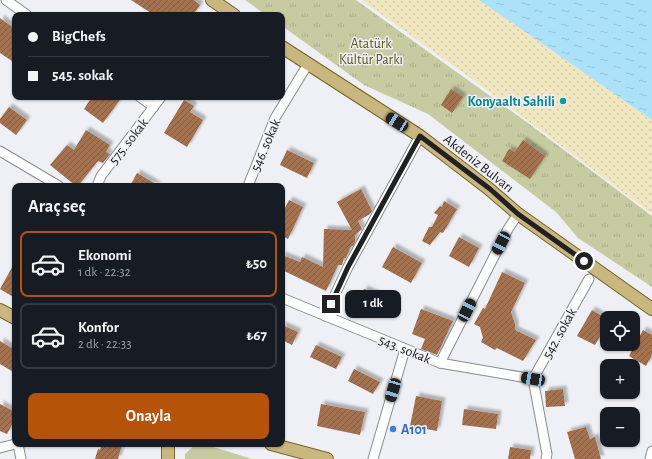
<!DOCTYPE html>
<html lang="tr">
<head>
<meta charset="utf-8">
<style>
	:root { --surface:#171b24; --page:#242831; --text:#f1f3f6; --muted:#9ea1a6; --line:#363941; --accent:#b45309 }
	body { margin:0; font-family:"Alegreya Sans",sans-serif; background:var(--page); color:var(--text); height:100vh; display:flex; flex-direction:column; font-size:15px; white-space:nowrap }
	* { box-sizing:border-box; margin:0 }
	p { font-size:13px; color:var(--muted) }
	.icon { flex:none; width:22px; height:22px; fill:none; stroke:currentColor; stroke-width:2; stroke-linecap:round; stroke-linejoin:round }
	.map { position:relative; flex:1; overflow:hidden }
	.sheet { position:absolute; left:12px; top:183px; width:273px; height:264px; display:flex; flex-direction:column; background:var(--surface); border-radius:8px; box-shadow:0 1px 3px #0004 }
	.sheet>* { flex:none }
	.hud { position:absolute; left:12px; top:12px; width:273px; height:88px; border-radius:8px; box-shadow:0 1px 3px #0004; display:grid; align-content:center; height:88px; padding:0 16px; background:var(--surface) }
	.fabs { position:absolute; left:600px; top:311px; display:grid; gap:8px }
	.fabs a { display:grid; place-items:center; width:40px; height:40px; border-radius:8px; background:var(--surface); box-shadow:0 1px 3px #0004; font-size:20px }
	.end { position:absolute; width:18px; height:18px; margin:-9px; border:5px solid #212123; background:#fff; box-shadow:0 0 0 2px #fff }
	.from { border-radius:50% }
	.bubble { position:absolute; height:28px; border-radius:8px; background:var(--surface); box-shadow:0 1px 3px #0004; font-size:13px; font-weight:600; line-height:28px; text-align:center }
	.car { position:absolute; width:12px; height:24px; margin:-12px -6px; border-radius:5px; box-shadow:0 0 3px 1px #0007; background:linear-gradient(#222 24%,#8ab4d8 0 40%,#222 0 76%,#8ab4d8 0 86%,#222 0) }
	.hud b { display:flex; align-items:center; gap:14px; height:38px; font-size:15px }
	.hud b+b { border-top:1px solid var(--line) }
	.hud i { width:10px; height:10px; background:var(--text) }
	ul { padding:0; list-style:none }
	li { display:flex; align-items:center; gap:12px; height:66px; margin:0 8px 6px; padding:0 8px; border:2px solid var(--line); border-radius:8px }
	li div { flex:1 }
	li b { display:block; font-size:15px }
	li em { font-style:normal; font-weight:600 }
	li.active { border-color:var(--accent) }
	li>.icon { width:36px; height:36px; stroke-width:1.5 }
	h2 { padding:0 16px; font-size:18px; line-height:48px }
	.button { display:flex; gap:8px; margin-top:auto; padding:8px 16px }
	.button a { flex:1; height:46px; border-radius:8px; background:var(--accent); color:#fff; font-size:16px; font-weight:600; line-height:46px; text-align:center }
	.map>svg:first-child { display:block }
	.green { fill:#c7cba1 }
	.sand { fill:url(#sand-dots) }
	.park { fill:url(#park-tufts) }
	.water { fill:url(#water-ripples) }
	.building { fill:url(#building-hatch); filter:url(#shadow) }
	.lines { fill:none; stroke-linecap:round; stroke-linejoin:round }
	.minor-casing { stroke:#8a8c91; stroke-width:11 }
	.major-casing { stroke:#786328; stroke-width:14 }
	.minor { stroke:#fff; stroke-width:9 }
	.major { stroke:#cab780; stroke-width:12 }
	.route { stroke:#212123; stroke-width:5 }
	.culture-dot { fill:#0f9aa8; stroke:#eef0f5; stroke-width:1.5 }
	.shop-dot { fill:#3f7fe0; stroke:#eef0f5; stroke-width:1.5 }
	.labels { text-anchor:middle; stroke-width:3; stroke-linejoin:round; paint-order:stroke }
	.park-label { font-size:14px; fill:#555813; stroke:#eef0f5 }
	.culture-label { font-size:14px; font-weight:bold; fill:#0d838f; stroke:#eef0f5; text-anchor:end }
	.street-label { font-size:14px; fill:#212123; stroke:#eef0f5 }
	.shop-label { font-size:14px; font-weight:bold; fill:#366cbe; stroke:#eef0f5; text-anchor:start }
</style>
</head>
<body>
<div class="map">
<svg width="652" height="459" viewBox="0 0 652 459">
	<defs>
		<pattern id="sand-dots" width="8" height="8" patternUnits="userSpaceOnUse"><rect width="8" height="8" fill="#f0e7c1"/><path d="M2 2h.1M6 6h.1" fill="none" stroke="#cec6a6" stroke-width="1.8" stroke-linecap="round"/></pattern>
		<pattern id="park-tufts" width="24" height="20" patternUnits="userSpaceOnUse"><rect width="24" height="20" fill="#c7cba1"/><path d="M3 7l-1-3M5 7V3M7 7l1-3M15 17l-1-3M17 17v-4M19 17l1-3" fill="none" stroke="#abae8a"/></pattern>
		<pattern id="water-ripples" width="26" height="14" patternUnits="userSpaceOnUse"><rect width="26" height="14" fill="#abe2f9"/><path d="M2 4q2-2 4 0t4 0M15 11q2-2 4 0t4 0" fill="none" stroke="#93c2d5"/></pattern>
		<pattern id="building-hatch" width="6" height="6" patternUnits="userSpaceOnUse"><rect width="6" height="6" fill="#a57250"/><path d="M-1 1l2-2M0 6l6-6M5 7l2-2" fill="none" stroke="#865d42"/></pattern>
		<filter id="shadow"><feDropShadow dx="3.5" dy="-3.5" stdDeviation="1" flood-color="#0004"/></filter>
	</defs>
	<rect width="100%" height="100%" fill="#eef0f5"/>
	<path class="green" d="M196,444H204L252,459H185V454Z"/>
	<path class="sand" d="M361,0H479L652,120V214L476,82Z"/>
	<path class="park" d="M245,0H356L528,123L652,216V287L578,238L556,212L428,114L364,85L282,26V15H266Z"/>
	<path class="water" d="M479,0H652V120Z"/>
	<g class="building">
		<path d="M131,0H194L200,5L193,15H154Z"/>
		<path d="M0,18L15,29V63L0,53Z"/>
		<path d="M451,89L463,97L452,113L441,105Z"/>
		<path d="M92,97H122L103,123L84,109Z"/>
		<path d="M184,100L194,106L190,112L203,120L187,147L164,133Z"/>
		<path d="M9,107L27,120L16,135L0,123V119Z"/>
		<path d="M86,130L110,145L106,152L110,154L103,163L98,161L78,186H76L50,165L67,145L74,150Z"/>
		<path d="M523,140L545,156L530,179L502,161L509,149L515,152Z"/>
		<path d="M287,150L314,163L307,178L280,165Z"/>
		<path d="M137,173L159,186H130Z"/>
		<path d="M361,189L372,211L370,214L358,221L362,229L355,235V242L353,246H351L346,258H344L342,265H338L326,291L282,270V255L300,262L302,257L323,267L324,229L352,230L337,202Z"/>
		<path d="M289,200L303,207L288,239L282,236V214Z"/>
		<path d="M444,201L457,209L443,233L440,232L430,245L422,241L429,227H432L438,215L434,213L440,206L442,207Z"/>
		<path d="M459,237L479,248L469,267L449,256Z"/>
		<path d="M393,247L422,263L411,283L382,267Z"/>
		<path d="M15,262V298L0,289Z"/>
		<path d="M502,272L525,283L511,312L515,324V330L536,340L523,361L497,348L495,350L481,342L483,338L480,327L474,324L483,308L485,309Z"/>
		<path d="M364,289L383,297L375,315L356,306Z"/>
		<path d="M421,309L453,321L437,355L421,349L425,339L412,334Z"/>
		<path d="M592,310L607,319V324L595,345L577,336Z"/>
		<path d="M282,325L298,332L292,345L282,340Z"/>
		<path d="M643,330L652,335V355L646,366L629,356Z"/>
		<path d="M0,341L15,350V373L0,364Z"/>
		<path d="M316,345L342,357L336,369L310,357Z"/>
		<path d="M354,369L380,382L373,394L348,381Z"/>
		<path d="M563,389L565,406L546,407L545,391Z"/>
		<path d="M416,396L442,401L437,431L410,426Z"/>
		<path d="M0,404L15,412V419L7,434L0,431Z"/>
		<path d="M321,404L365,412L360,435L317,426Z"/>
		<path d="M464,409L498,414L496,429L462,425Z"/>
		<path d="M586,427L590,439L595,437L601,459H575L567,432Z"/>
		<path d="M102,444H122L118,459H95L98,449L100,450Z"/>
		<path d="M510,447L531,450L530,459H508Z"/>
	</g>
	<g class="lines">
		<defs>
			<g id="minor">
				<path d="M6,0L27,15"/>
				<path d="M140,97L154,107"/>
				<path d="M0,151L59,186"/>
				<path d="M97,186L101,176L161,97"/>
				<path d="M248,186L275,118L308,64"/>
				<path d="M282,298L440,363L533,379"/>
				<path d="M325,316L348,267L420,136"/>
				<path d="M440,363L508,229L518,214"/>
				<path d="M18,444L21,459"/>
				<path d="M0,448L15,444"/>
				<path d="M373,459L405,349"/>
				<path d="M546,459L547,454L533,379L589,279"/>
				<path d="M650,459L652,451"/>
			</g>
			<g id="major">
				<path d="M212,0L234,15"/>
				<path d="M282,47L420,136L489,189L518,214L652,309"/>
				<path d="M0,310L15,318"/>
				<path d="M271,444L327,459"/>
				<path d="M168,459V444"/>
			</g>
		</defs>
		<use href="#minor" class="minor-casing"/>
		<use href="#major" class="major-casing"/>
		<use href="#minor" class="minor"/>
		<use href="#major" class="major"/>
	</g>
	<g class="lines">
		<path class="route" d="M331,304L348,267L420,136L490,189L518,214L584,261"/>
	</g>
	<circle class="culture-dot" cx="563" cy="101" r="4"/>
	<circle class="shop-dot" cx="393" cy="429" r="4"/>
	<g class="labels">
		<g class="park-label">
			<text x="371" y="48">Atatürk<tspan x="371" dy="16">Kültür Parkı</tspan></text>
		</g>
		<g class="culture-label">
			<text x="555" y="106">Konyaaltı Sahili</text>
		</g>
		<g class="street-label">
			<text transform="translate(128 141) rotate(-52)" y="5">575. sokak</text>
			<text transform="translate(265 145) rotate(-67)" y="5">546. sokak</text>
			<text transform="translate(479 163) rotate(38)" y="5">Akdeniz Bulvarı</text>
			<text transform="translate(559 333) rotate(-61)" y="5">542. sokak</text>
			<text transform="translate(405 349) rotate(22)" y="5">543. sokak</text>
		</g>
		<g class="shop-label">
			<text x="401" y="434">A101</text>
		</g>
	</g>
</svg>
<div class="fabs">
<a><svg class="icon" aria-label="locate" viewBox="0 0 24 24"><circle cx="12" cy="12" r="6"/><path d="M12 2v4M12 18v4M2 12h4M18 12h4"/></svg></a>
<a>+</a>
<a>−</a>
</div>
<i class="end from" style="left:584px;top:261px"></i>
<i class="end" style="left:331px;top:304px"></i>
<div class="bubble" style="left:345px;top:290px;width:56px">1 dk</div>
<i class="car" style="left:397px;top:122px;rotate:302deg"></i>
<i class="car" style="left:501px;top:243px;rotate:207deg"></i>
<i class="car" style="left:467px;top:310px;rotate:27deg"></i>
<i class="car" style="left:533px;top:379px;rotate:280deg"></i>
<i class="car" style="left:393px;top:390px;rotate:196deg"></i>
<div class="hud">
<b><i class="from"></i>BigChefs</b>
<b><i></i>545. sokak</b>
</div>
<section class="sheet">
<h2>Araç seç</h2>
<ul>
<li class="active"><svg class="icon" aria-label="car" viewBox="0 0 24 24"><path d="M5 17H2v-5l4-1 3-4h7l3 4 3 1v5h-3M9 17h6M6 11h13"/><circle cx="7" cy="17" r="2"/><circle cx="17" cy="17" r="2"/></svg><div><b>Ekonomi</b><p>1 dk · 22:32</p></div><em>₺50</em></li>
<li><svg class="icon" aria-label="car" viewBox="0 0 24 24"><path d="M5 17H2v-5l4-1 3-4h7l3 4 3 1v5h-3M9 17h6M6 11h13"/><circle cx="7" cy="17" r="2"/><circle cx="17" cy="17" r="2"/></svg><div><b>Konfor</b><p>2 dk · 22:33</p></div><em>₺67</em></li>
</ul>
<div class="button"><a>Onayla</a></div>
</section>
</div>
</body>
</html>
